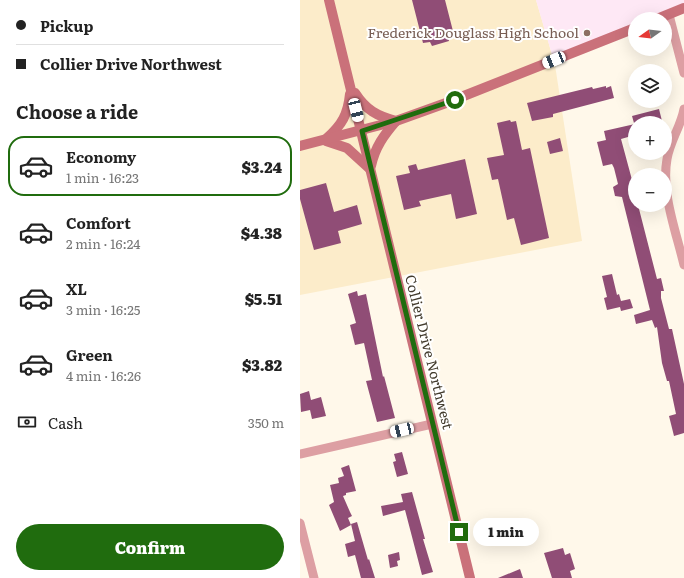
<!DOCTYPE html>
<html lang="en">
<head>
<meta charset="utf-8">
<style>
	:root { --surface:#fff; --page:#f6f6f6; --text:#222; --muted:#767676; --line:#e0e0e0; --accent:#206c0e }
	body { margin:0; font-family:Literata,serif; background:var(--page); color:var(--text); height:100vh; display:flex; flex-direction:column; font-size:15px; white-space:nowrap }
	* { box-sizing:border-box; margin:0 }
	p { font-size:13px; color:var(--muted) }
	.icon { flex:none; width:22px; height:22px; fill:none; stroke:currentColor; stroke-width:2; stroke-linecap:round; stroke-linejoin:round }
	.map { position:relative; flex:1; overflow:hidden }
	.details { display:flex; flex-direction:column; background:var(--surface); width:300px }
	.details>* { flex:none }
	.hud { display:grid; align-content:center; height:88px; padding:0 16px; background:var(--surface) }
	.needle { width:26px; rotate:256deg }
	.tools { position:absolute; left:328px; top:12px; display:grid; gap:8px }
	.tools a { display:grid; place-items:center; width:44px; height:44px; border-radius:50%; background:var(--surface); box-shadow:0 4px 16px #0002; font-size:20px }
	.end { position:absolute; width:18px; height:18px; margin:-9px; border:5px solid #206c0e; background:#fff; box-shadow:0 0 0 2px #fff }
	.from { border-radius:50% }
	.bubble { position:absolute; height:28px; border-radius:14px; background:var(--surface); box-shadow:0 4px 16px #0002; font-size:13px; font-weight:800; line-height:28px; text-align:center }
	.car { position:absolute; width:12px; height:24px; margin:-12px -6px; border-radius:5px; box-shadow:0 0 3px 1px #0007; background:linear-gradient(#fff 24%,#345 0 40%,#fff 0 76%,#345 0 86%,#fff 0) }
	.hud b { display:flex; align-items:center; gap:14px; height:38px; font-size:15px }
	.hud b+b { border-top:1px solid var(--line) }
	.hud i { width:10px; height:10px; background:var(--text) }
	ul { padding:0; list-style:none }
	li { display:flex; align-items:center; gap:12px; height:60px; margin:0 8px 6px; padding:0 8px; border:2px solid transparent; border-radius:16px }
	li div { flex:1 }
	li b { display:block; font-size:15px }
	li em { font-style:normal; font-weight:800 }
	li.current { border-color:var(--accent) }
	li>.icon { width:36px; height:36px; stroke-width:1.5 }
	h2 { padding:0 16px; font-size:18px; line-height:48px }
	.pay { display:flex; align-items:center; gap:10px; height:44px; padding:0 16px; font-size:15px }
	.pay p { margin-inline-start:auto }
	.cta { display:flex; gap:8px; margin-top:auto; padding:8px 16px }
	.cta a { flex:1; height:46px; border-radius:24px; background:var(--accent); color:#fff; font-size:16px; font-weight:800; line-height:46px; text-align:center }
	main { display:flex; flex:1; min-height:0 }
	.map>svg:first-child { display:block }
	.built { fill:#fcecca }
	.education { fill:#fee8f5 }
	.building { fill:#904d76 }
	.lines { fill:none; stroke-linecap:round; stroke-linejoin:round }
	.street { stroke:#dd9fa3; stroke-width:9 }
	.secondary { stroke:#ca717a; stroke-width:10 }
	.route { stroke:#206c0e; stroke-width:5 }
	.education-dot { fill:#8d6e63; stroke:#fff; stroke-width:1.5 }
	.labels { text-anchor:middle; stroke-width:4; stroke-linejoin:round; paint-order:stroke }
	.education-label { font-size:14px; fill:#785e54; stroke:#fff; text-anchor:end }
	.street-label { font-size:14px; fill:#433c2e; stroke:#fff }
</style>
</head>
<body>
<main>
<section class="details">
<div class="hud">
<b><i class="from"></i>Pickup</b>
<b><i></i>Collier Drive Northwest</b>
</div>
<h2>Choose a ride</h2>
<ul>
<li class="current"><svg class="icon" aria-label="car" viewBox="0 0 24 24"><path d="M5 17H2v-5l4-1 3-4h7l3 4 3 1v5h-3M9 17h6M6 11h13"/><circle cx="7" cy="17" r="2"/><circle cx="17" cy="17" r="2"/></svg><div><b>Economy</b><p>1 min · 16:23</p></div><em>$3.24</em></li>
<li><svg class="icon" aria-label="car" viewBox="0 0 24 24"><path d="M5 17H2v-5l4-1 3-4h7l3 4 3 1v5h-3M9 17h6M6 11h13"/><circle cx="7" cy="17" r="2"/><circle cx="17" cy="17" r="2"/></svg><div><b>Comfort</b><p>2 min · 16:24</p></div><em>$4.38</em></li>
<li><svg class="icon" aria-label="car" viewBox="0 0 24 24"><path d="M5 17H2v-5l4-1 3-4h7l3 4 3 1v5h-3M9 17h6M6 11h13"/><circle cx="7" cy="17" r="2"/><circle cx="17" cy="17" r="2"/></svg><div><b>XL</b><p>3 min · 16:25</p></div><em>$5.51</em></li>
<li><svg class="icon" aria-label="car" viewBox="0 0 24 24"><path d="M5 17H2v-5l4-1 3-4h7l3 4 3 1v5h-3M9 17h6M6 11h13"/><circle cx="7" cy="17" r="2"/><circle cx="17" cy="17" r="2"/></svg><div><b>Green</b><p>4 min · 16:26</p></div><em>$3.82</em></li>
</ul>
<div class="pay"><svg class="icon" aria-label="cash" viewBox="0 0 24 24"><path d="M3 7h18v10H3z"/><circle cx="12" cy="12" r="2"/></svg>Cash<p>350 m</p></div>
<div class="cta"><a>Confirm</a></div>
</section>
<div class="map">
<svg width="384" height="578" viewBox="0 0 384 578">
	<rect width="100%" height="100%" fill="#fff8ea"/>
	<path class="built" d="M0,0H236L255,65L282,241L0,295Z"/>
	<path class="education" d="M236,0H384V10L363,19H335V31L255,65Z"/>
	<g class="building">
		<path d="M112,0H145L154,35L148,37L149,41L132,46L130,42L123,43Z"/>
		<path d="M306,86V88L311,86L314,98L253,114V117L232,121L227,103L292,87L293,89Z"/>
		<path d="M359,109L362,121L334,123L332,116Z"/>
		<path d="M210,120L211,122L216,121L222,150L230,148L249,238L221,245L214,218L207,220L198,179L192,180L187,158L204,155L197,123Z"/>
		<path d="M335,124V135L321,139L335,191V205H338L357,279L361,278L364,291H361V298L369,329H372L384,384V433L374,436L369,416L376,414L369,381H367L362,363L357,327L355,328L352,320L336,324L334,315L350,310L322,197L315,196L313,187L318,184L314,168L312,164L303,166L297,142L306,140L304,131Z"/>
		<path d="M260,138L263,151L250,154L247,142Z"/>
		<path d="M165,159L177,214L156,219L151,194L119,201L121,206L104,210L96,176L110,173L108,166L116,164L118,170Z"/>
		<path d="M26,183L34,212L57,205L62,224L38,231L41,243L14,250L0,199V190Z"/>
		<path d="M312,274L317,295L319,294L321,301L330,299L333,308L321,311L320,307L307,310L304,298L307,297L302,276Z"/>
		<path d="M57,291L58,296L66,294L83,377L84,376L95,418L77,422L66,381L72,380L64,343L55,345L50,325L56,323L48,294Z"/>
		<path d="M9,391L11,400L21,397L26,416L12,419L10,410L1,412L0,394Z"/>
		<path d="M102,452L108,474L97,477L93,462L96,461L94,454Z"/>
		<path d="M49,465L56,491L46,493V495L43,496L50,512L52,516L48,518L51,525L40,531L29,505L34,502L30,485L39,483L38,478L44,476L41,468Z"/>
		<path d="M112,492L125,539H123L133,572L122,575L105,510L83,516L81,506L103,502L101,494Z"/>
		<path d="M57,522L68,560L69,559L75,578H61L55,555L48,557L45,544L55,541L51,524Z"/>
		<path d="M263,548L265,555L270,553L275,569L270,571L272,578H252L244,553Z"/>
		<path d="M99,552L100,560L97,561L98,566L90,568L88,555Z"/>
		<path d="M220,569L223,578H198Z"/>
	</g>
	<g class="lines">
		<g class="street">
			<path d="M369,15L384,73"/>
			<path d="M384,109C381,126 370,141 367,159C361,193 376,231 384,265"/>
			<path d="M0,454L132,424"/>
			<path d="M0,523L14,578"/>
		</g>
		<g class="secondary">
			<path d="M29,0L170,578"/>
			<path d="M357,19L384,8"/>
			<path d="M55,93C66,110 77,116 96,121"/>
			<path d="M27,138C42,125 48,114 50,94"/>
			<path d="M26,141L47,148L69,168"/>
			<path d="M0,146L96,121L146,103L335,28"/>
			<path d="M71,166C75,147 84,135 96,121"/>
		</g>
	</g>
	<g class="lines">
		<path class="route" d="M155,100L62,131L159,532"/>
	</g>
	<circle class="education-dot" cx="287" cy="33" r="4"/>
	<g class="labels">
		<g class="education-label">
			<text x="279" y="38">Frederick Douglass High School</text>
		</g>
		<g class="street-label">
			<text transform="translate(129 352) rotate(76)" y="5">Collier Drive Northwest</text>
		</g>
	</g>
</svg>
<div class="tools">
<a><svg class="needle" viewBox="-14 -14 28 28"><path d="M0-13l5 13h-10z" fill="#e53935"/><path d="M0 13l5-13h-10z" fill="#767676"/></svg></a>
<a><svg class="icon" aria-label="layers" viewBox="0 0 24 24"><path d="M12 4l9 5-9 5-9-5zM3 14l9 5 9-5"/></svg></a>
<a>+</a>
<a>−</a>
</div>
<i class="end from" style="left:155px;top:100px"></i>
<i class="end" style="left:159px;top:532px"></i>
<div class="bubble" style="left:173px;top:518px;width:66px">1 min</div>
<i class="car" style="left:254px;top:60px;rotate:248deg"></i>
<i class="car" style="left:56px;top:110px;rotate:166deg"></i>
<i class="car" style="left:102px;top:430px;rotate:257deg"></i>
</div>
</main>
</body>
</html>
